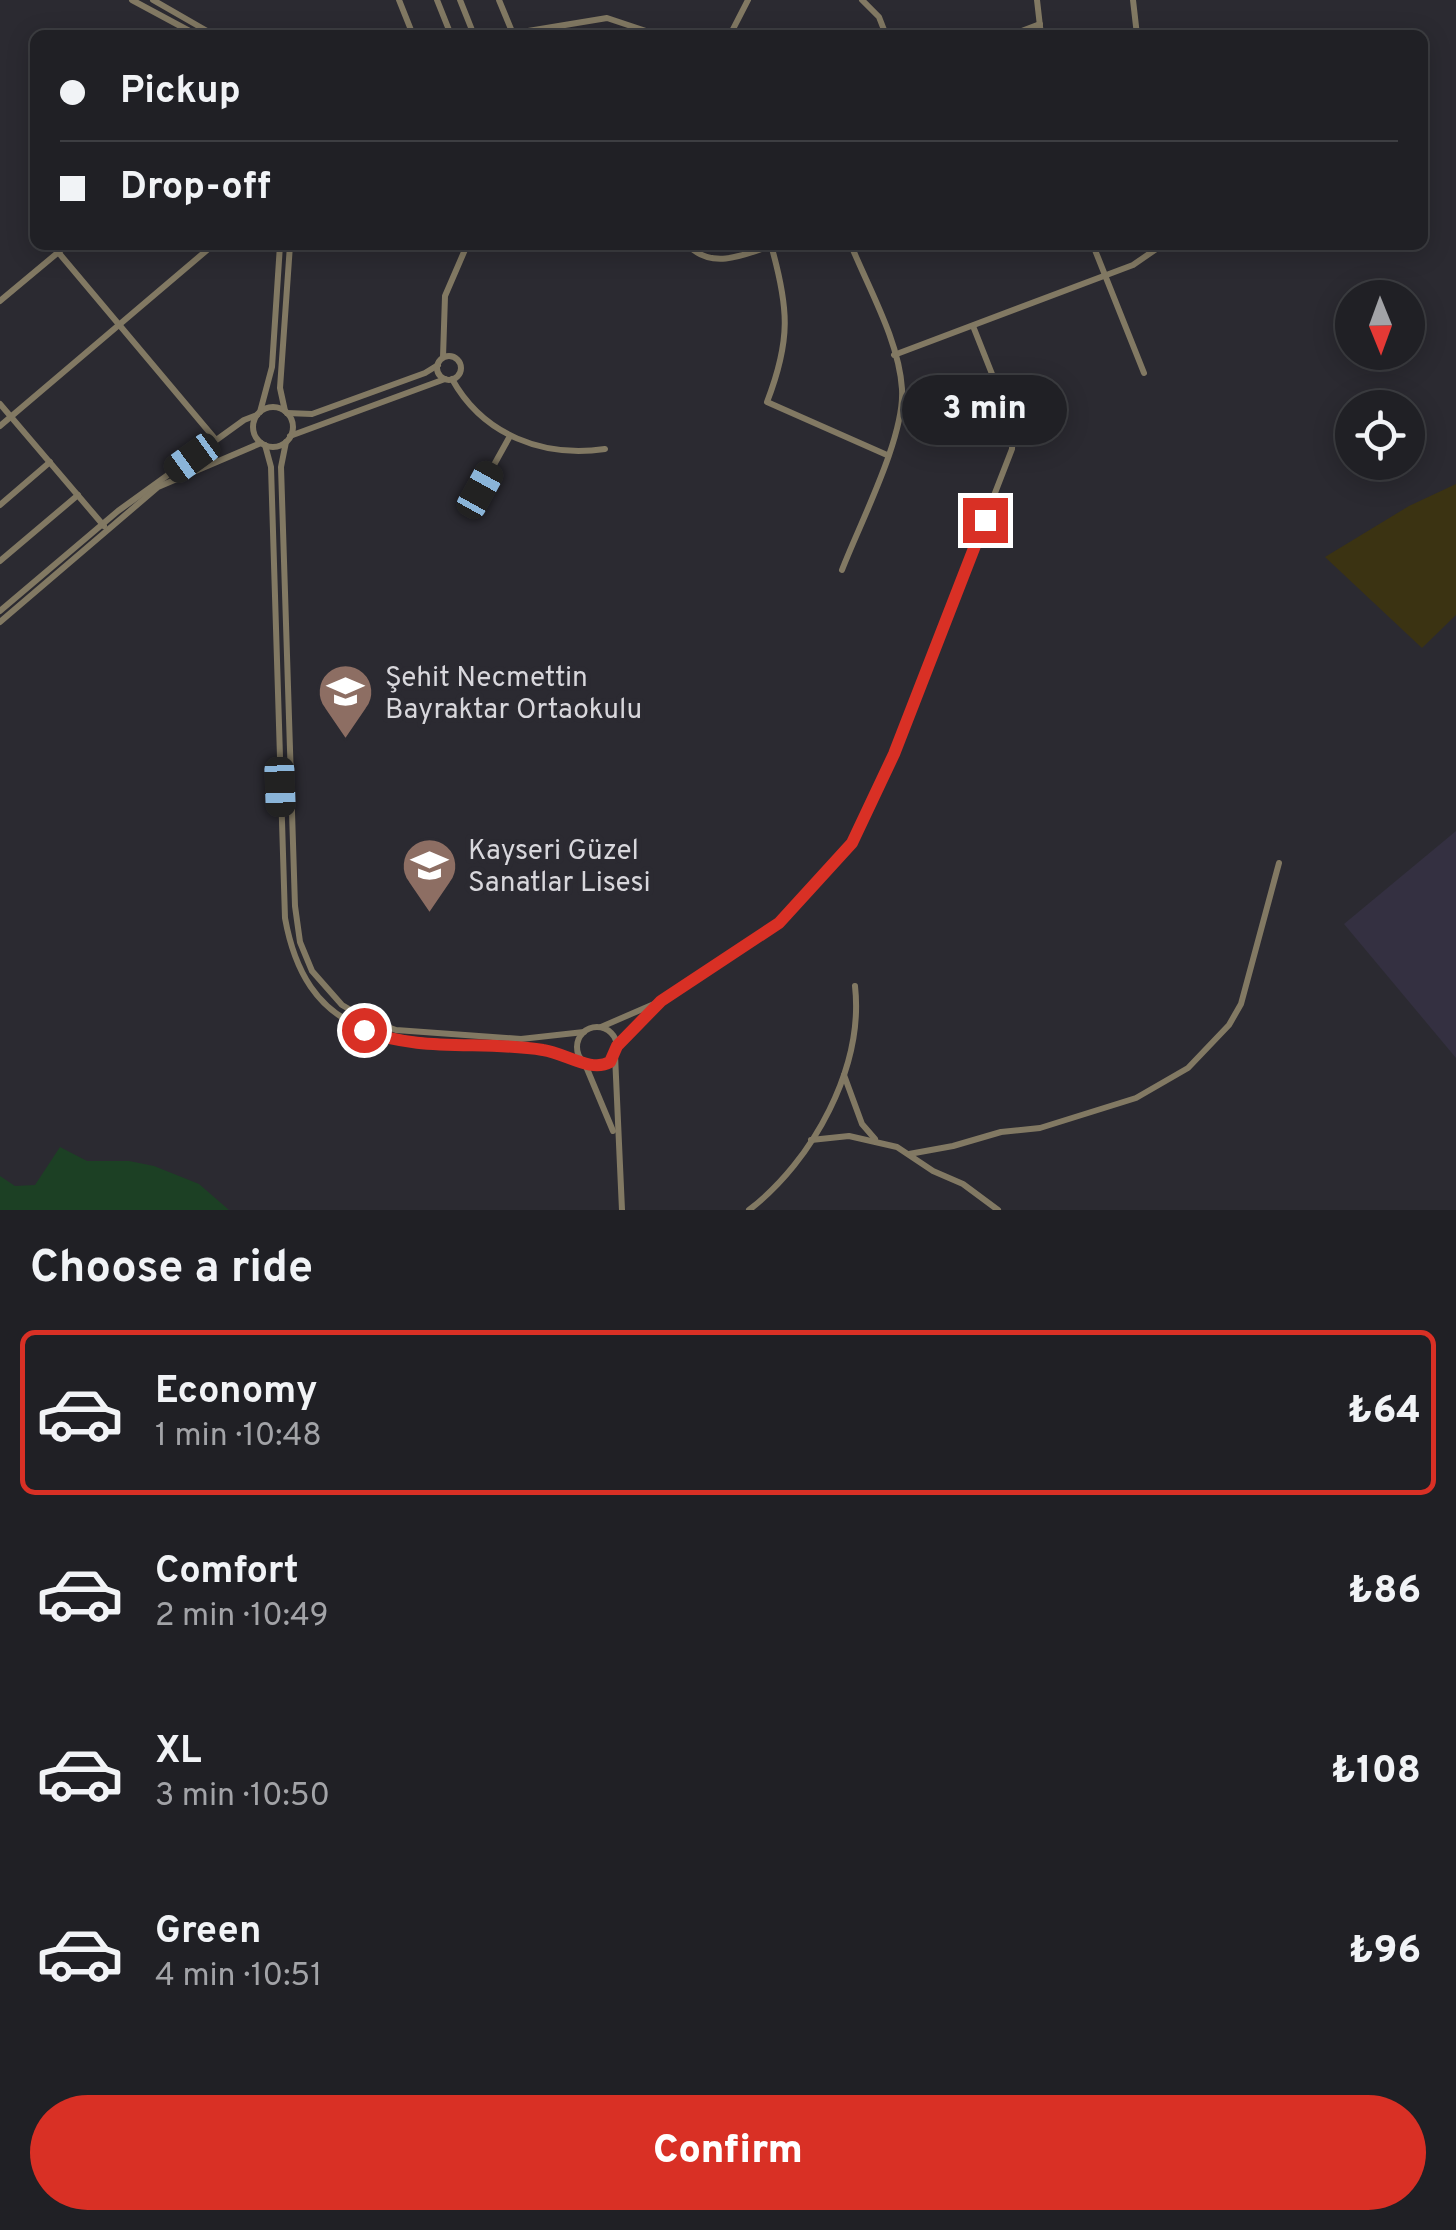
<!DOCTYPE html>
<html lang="en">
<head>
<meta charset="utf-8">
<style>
	:root { --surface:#202025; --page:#2d2d32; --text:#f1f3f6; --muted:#a2a3a7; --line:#3d3e42; --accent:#d93025 }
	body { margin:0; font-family:Overpass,sans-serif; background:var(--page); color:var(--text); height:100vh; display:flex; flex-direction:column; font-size:38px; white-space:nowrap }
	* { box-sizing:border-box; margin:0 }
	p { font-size:32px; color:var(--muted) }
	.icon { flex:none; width:55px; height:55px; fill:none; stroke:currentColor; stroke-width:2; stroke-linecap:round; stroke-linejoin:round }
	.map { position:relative; height:1210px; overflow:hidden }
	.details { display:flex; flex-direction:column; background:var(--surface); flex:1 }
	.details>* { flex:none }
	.guide { position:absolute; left:30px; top:30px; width:1398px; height:220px; border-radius:15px; box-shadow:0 5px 25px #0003,0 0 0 2px var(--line); display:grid; align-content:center; height:220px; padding:0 30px; background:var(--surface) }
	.needle { width:65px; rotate:179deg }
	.fabs { position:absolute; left:1335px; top:280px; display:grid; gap:20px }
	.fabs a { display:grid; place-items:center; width:90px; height:90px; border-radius:50%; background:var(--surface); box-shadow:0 5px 25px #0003,0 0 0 2px var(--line); font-size:50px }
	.end { position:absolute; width:45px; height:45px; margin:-22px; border:12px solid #d93025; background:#fff; box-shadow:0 0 0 5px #fff }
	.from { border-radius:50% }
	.bubble { position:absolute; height:70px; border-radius:35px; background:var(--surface); box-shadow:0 5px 25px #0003,0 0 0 2px var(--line); font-size:32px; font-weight:800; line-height:70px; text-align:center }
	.car { position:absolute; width:30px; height:60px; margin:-30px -15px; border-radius:12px; box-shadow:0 0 8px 2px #0007; background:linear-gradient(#222 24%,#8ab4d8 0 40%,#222 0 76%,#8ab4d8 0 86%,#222 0) }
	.guide b { display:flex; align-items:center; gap:35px; height:95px; font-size:38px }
	.guide b+b { border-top:2px solid var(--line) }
	.guide i { width:25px; height:25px; background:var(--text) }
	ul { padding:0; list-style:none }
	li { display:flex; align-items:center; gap:30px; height:165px; margin:0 20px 15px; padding:0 10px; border:5px solid transparent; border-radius:15px }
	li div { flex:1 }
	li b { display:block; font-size:38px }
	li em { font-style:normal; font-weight:800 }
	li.active { border-color:var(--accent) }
	li>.icon { width:90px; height:90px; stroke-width:1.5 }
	h2 { padding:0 30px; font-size:45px; line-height:120px }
	.button { display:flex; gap:20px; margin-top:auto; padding:20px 30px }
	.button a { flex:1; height:115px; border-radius:60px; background:var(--accent); color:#fff; font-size:40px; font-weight:800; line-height:115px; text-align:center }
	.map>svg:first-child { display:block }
	.commercial { fill:#343041 }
	.green { fill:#1c4024 }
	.sand { fill:#3b3312 }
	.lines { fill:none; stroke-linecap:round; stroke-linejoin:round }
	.minor { stroke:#827963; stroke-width:6 }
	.route { stroke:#d93025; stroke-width:12 }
	.labels { text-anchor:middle; stroke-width:10; stroke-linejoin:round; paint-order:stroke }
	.poi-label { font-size:28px; fill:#d8d7dc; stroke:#2b2a31; text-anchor:start }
</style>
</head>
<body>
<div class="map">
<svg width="1456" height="1210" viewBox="0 0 1456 1210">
	<rect width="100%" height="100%" fill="#2b2a31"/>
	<path class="commercial" d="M1456,831V1058L1344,924Z"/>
	<path class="green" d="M60,1147L87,1161H129L154,1166L199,1184L229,1210H0V1176L15,1186L35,1185Z"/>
	<path class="sand" d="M1456,484V615L1422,648L1325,557L1409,506Z"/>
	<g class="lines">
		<g class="minor">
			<path d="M132,0L197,35"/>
			<path d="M153,0L214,35"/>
			<path d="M399,0L413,35"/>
			<path d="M437,0L451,35"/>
			<path d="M460,0L474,35"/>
			<path d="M499,0L513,34"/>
			<path d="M862,0L879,17L886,35"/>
			<path d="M1037,0L1041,35"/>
			<path d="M1133,0L1137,35"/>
			<path d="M504,35L607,18L658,35"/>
			<path d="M730,35L748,0"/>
			<path d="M1011,35L1040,24"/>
			<path d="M688,245C711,270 745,255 772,245"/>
			<path d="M771,245C789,308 791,340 767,402L887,455"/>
			<path d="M1093,245L1144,373"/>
			<path d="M58,252L216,440"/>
			<path d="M0,301L67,245"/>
			<path d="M894,355L1133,265L1162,245"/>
			<circle cx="449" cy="368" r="12"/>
			<path d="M443,357L445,296L467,245"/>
			<path d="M452,379C483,435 543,458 605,449"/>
			<path d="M0,404L104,526"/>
			<circle cx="273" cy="427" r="20"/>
			<path d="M285,411L280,388L290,245"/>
			<path d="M260,412L272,367L280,245"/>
			<path d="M287,413L312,414L425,373L438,365"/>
			<path d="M0,426L213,245"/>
			<path d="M290,436L445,379"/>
			<path d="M286,442L281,467L295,906L300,942L312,971L342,1005L368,1020L396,1030L521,1039L584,1032"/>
			<path d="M265,445L271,467L285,918C316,1090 467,1019 582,1060"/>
			<path d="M480,490L510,436"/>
			<path d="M0,505L50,462"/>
			<path d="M0,561L78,495"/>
			<path d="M842,570C860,523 905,437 902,389C899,341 869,289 851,245"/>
			<path d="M0,611L118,511L244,420L257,415"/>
			<path d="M0,622L158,487L261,443"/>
			<circle cx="597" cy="1047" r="20"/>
			<path d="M601,1027L661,1001L779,923L852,843L894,754L1012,449L1013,427L973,326"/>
			<path d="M617,1046L656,1006"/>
			<path d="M615,1055L622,1210"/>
			<path d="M585,1064L613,1131"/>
			<path d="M844,1075L862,1124L875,1139"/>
			<path d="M811,1140L849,1136L897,1147L933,1171L963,1184L998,1210"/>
			<path d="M909,1154L953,1146L1001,1132L1040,1128L1136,1098L1188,1068L1229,1025L1241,1004L1279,863"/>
			<path d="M749,1210C813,1161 864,1067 855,986"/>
		</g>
	</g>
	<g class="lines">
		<path class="route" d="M364,1030C420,1053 484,1040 543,1050C565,1053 591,1073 610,1062L617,1046L661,1001L779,923L852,843L894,754L985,520"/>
	</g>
	<defs>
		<symbol id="school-pin" viewBox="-11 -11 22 30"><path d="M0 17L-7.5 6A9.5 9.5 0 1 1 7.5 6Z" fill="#8d6e63" stroke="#2b2a31"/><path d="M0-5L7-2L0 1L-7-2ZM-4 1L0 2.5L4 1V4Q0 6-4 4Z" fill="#fff"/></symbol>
	</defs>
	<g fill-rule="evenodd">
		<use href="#school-pin" x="314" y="660" width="63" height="86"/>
		<use href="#school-pin" x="398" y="834" width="63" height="86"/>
	</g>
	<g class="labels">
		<g class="poi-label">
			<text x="385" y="686">Şehit Necmettin<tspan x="385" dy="32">Bayraktar Ortaokulu</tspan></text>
			<text x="468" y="859">Kayseri Güzel<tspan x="468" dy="32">Sanatlar Lisesi</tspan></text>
		</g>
	</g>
</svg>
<div class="fabs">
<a><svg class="needle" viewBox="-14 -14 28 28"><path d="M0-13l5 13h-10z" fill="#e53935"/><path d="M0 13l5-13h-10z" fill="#a2a3a7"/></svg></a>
<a><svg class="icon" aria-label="locate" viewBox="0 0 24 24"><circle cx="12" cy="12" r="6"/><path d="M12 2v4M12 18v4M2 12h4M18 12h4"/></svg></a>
</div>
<i class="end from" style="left:364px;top:1030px"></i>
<i class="end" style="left:985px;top:520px"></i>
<div class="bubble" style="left:902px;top:375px;width:165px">3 min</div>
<i class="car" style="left:192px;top:458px;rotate:234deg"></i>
<i class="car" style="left:480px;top:490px;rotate:29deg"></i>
<i class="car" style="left:280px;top:787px;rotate:178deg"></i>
<div class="guide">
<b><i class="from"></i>Pickup</b>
<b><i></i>Drop-off</b>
</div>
</div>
<section class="details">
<h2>Choose a ride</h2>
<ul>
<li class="active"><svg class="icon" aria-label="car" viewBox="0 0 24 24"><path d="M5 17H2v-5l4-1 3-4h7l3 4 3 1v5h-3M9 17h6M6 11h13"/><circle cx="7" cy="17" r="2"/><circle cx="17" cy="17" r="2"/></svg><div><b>Economy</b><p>1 min · 10:48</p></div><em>₺64</em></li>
<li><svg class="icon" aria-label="car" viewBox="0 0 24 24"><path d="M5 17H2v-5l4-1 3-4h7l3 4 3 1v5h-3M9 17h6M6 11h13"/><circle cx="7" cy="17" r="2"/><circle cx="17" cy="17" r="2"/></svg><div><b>Comfort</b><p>2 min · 10:49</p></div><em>₺86</em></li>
<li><svg class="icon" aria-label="car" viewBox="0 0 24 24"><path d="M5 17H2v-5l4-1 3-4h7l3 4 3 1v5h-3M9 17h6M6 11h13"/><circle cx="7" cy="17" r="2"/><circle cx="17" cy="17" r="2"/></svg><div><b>XL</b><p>3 min · 10:50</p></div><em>₺108</em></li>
<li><svg class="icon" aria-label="car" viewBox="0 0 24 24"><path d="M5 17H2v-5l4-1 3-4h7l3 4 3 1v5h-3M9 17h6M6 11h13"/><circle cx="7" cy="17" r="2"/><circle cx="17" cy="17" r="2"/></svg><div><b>Green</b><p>4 min · 10:51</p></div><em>₺96</em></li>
</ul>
<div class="button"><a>Confirm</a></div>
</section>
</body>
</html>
